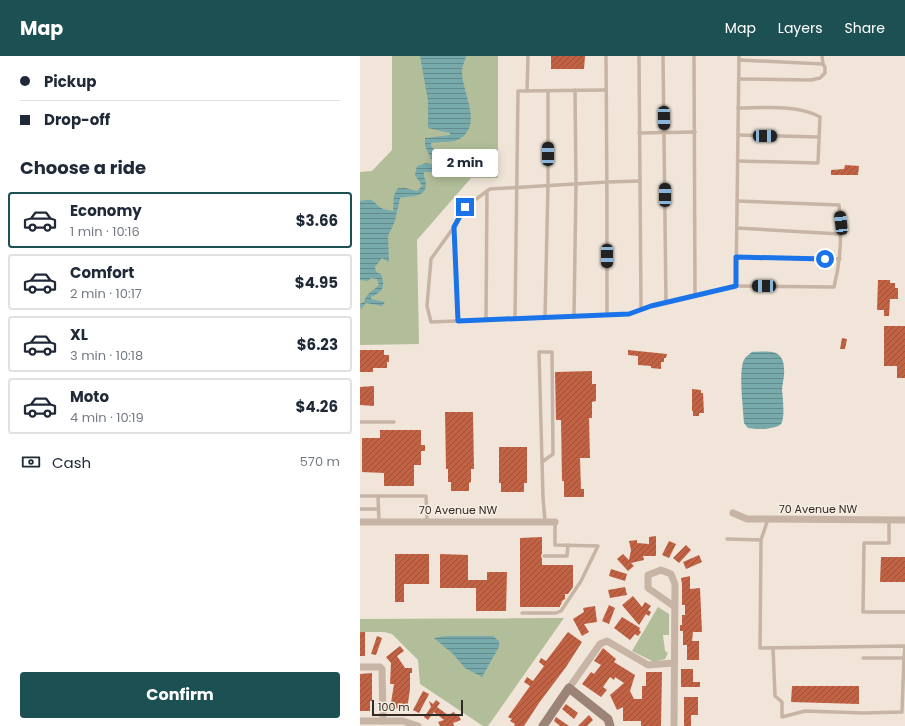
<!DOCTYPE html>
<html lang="en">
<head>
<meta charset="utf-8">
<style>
	:root { --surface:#fff; --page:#f6f6f7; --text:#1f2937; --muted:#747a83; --line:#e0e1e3; --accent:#1d5053 }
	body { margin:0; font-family:Poppins,sans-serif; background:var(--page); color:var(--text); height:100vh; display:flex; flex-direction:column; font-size:15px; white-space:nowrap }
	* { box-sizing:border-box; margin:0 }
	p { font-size:13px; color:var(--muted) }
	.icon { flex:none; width:22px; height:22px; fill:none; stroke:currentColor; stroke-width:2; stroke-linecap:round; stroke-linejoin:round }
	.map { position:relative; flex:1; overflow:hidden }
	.drawer { display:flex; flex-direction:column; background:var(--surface); width:360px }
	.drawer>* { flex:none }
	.top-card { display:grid; align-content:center; height:88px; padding:0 20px; background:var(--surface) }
	.scale { position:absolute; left:12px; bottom:10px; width:91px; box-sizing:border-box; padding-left:4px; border:2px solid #332a26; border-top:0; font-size:11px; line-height:14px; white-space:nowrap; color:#332a26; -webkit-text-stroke:3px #f8efe4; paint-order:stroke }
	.end { position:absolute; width:18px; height:18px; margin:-9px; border:5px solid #1a73e8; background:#fff; box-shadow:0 0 0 2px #fff }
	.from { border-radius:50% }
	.bubble { position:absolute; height:28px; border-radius:4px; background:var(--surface); box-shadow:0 2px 10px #0003; font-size:13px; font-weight:700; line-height:28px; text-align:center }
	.car { position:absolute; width:12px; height:24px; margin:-12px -6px; border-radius:5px; box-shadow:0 0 3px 1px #0007; background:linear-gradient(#222 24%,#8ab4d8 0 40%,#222 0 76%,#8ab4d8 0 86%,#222 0) }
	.top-card b { display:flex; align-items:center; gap:14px; height:38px; font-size:15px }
	.top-card b+b { border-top:1px solid var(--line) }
	.top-card i { width:10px; height:10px; background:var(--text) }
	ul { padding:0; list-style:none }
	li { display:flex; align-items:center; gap:12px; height:56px; margin:0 8px 6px; padding:0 12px; border:2px solid var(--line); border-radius:4px }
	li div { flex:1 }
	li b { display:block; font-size:15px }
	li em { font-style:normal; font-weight:700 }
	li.selected { border-color:var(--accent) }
	li>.icon { width:36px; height:36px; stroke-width:1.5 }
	h2 { padding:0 20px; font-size:18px; line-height:48px }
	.pay { display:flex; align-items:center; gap:10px; height:44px; padding:0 20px; font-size:15px }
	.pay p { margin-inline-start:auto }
	.action { display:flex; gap:8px; margin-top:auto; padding:8px 20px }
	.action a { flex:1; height:46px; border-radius:4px; background:var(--accent); color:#fff; font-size:16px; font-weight:700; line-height:46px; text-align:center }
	header { display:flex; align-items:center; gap:24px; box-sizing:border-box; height:56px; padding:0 20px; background:var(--accent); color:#fff }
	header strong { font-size:19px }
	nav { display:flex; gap:22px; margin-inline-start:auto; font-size:14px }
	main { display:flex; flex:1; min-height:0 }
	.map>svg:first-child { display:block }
	.green { fill:#b2be99 }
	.water { fill:url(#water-rules) }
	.building { fill:url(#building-hatch) }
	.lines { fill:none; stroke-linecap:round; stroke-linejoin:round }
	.lane { stroke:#c7b4a5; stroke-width:3.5 }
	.street { stroke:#c7b4a5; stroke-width:7 }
	.secondary { stroke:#9b8477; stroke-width:9 }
	.route { stroke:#1a73e8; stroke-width:5 }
	.labels { text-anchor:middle; stroke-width:3; stroke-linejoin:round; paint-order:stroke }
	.street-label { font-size:11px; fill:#332a26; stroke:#f8efe4 }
</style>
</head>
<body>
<header>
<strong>Map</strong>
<nav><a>Map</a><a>Layers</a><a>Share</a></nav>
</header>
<main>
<section class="drawer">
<div class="top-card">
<b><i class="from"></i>Pickup</b>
<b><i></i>Drop-off</b>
</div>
<h2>Choose a ride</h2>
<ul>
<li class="selected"><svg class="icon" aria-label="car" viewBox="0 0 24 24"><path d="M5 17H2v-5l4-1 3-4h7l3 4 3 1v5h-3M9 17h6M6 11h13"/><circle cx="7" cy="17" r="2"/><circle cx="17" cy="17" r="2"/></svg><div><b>Economy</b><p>1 min · 10:16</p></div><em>$3.66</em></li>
<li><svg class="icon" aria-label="car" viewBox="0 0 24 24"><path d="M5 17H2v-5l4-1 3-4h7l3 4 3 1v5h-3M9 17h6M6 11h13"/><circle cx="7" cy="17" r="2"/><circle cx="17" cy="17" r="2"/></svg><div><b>Comfort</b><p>2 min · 10:17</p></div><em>$4.95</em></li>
<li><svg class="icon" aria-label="car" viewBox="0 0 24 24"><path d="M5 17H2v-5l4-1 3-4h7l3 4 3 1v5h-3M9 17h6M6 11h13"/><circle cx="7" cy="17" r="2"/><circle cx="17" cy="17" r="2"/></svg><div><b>XL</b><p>3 min · 10:18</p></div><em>$6.23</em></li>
<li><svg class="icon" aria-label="car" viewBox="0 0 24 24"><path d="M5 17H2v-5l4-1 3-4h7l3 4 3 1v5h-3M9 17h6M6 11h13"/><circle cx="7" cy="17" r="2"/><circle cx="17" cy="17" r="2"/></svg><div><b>Moto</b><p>4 min · 10:19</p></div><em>$4.26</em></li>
</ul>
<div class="pay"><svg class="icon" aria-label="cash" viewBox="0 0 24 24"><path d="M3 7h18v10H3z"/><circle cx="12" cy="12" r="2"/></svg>Cash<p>570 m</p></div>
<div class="action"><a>Confirm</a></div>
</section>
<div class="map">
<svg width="545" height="670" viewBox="0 0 545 670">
	<defs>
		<pattern id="water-rules" width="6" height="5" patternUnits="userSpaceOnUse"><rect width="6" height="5" fill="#78aaac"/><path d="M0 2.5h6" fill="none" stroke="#638b8c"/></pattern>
		<pattern id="building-hatch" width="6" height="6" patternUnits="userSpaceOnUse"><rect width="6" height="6" fill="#c26245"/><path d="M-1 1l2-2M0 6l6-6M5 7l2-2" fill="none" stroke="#9e5139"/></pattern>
	</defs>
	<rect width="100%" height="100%" fill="#f0e5d8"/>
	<g class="green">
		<path d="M32,0H138V122H111L57,184L59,288L0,289V116L12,115L32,94Z"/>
		<path d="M298,551L309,558V579H303L305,595L308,597L305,603L294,606L272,595Z"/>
		<path d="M204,562L128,670H123L60,628L58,604L32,578L24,576H0V563Z"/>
	</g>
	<g class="water">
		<path d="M60,0H106C105,5 102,10 102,15C101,34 123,67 101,82C93,88 81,85 71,87V90L83,102V112L75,116H64C63,120 66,124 66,129C65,143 49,139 40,142L35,165L28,180L29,206L22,202L15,211L16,216L21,218C25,231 24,235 11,241V243L25,246L22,250L6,247L1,253L0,248L4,246C7,236 12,236 19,229L17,223L11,222L8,225L0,224V145C14,142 11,144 20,151C23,154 29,154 33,155L34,139L38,132H46L57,135L62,130L55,119L57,110L66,107L75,109L78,108L76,104L71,103L65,90V82L90,79V77L68,72V45Z"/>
		<path d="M392,296C399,296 414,294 419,299C423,303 424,308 424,313C425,321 422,328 422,335C423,342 425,363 421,368C415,374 395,373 388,372L384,367C383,351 379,320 383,306C385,301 388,299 392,296Z"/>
		<path d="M85,580H133L139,585V591L122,621L105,612L93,598L74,582Z"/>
	</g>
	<g class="building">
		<path d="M191,0H225L224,13H191Z"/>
		<path d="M485,109L499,110L498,119H471V114L484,113Z"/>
		<path d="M518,224H530V227H535V232H538V243H530L529,260H524V254H517Z"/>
		<path d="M524,270H545V322H537V310H524Z"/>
		<path d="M482,282L487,283L485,293H480Z"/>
		<path d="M0,294H24V299H29V306H27V312H13V316H0Z"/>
		<path d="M268,294L307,298L306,302H304V306H301V313L291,312V310L278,309V300L268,299Z"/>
		<path d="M232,315V328H236V345L232,346V362H229L230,402H220L221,433H224V441H204V425H202L201,364H196L195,316Z"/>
		<path d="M14,330V350L0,349V331Z"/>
		<path d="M332,333L341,334V337H343L344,357H339V360H333V355H332Z"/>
		<path d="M85,356H113L114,413H111V426L109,427V435H91V426H88V413H86Z"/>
		<path d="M20,374H61V389H65V395H61V409H54V430H24V417L2,416V382H20Z"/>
		<path d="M139,391H167V427H164V436H141V427H139Z"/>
		<path d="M296,480V500H283L284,504L271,507L274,510L268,515L257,503L263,498L269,504L271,494L269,485L277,484V487L289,488V481Z"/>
		<path d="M182,481V497L181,500L182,503V509H213V531L208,538H205V543L202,545L201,549H200V551H160V482Z"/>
		<path d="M309,485L316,488L309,502L302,499Z"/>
		<path d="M326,489L331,494L319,507L313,502Z"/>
		<path d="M35,498H69V528H44V546H35Z"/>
		<path d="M80,498L108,499V524H127V516H147L146,555H116V532H80Z"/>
		<path d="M339,499L342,506L326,513L323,506Z"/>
		<path d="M521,501H545V526H520Z"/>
		<path d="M251,513L267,518L265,525L249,520Z"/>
		<path d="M330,520V533L340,532L342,576H333L332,585H339V604H327V589H323V575H320V569H322V559H325V549H322V528L321,522Z"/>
		<path d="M265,531L267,539L250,542L248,534Z"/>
		<path d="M273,540L282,551L285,546L291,550L288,554L291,556L289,560L286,558L279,569L262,549Z"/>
		<path d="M249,549L255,552L249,568L242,565Z"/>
		<path d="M235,550L237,566L224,568L229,576L222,580L213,563L224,556L223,552Z"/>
		<path d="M262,561L280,572L279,574L281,576L278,580L275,578L270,584L254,572Z"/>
		<rect x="0" y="576" width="5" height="24"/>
		<path d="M208,576L222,586L206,611L179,647L164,670H154L155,668L150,665L152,663L148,661L170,630L164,626L167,621L173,625L184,610L179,606L181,602L186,605Z"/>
		<path d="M17,580L22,582L16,599L11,598Z"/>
		<path d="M40,590L44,595L37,600L45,612H52V617H50V633L47,654L35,652V654L30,653L34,628H30L31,607L26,601Z"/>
		<path d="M243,592L256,603L254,606L275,619L270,635L274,643H282V630H286V616H302L301,670H281V665H263V651L257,654L250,639L264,627L255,621L254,624L250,621L243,631L247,634L241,641L222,628L231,616L234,618L241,609L234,605Z"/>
		<path d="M321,613H333V626H340V631H321Z"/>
		<path d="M12,617V645H10V655H0V618Z"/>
		<path d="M432,630H499V648L431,646Z"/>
		<path d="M63,635L69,638L59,657L53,654Z"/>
		<path d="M324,641H338V659H331V670H324Z"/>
		<path d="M76,644L80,647L77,651L88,659L94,656L96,659L98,658L101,664L93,667L94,670H80L78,666L84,664L74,656L68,664L64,661L71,651L69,645L73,648Z"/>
		<path d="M206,648L218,657L214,663L202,653Z"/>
		<path d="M229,659L233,664L227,670H218Z"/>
		<path d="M196,661L209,670H200L194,665Z"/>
	</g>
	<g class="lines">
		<g class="lane">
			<path d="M246,0C247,86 247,173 247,259L71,266L67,250L71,203L94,171L105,151L130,133L247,126L280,125"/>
			<path d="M279,0L281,253"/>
			<path d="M303,0L306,247"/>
			<path d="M334,0L335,240"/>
			<path d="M462,0L463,8"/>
			<path d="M379,23L451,24L460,22L465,17V11L463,8L379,4"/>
			<path d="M167,35L168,0"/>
			<path d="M279,77L335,76"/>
			<path d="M378,79L459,81"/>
			<path d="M378,105L458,107L460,61C438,48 403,52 378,52"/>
			<path d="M94,171L98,265"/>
			<path d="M377,172L480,178"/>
			<path d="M377,201L480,203"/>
			<path d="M376,230L474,231C481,204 482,177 479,149L377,145"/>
			<path d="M247,259L269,258L291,250L376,230L379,0"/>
			<path d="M214,260L216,128L215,34"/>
			<path d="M185,261L188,129V35"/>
			<path d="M155,263L158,35L246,34"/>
			<path d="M126,264L127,135"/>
			<path d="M0,366H34"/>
			<path d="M182,406L193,398L192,296H179L183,442L185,465"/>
			<path d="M0,440H66L67,465"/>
			<path d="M18,440L19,465"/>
			<path d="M0,453H18"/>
			<path d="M408,463L401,484L400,592L545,590L544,602"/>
			<path d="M529,464V487H504L503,556H545"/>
			<path d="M367,483L401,484"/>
			<path d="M184,500H207L208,489"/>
			<path d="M162,557H196L201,555L221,525L238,490L195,489V466"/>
			<path d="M413,592L415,640L422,646V661L445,655L504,657L542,656L544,602H503"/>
		</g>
		<g class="street">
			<path d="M373,457L387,463L545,464"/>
			<path d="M0,466H195"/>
			<path d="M0,611H20L22,613L23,665"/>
			<path d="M209,632L240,588L247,585L288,609L314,607"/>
			<path d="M0,665H43L58,670"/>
			<path d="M314,670L315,528L311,518L301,514L288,519V532L315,551"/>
		</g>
		<path class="secondary" d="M183,670L209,632L248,663L250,670"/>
	</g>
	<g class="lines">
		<path class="route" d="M105,151L94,171L98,265L269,258L291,250L376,230V201L465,203"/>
	</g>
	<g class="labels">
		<g class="street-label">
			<text x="458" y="457">70 Avenue NW</text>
			<text x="98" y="458">70 Avenue NW</text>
		</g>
	</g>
</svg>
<div class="scale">100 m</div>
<i class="end from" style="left:465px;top:203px"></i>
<i class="end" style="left:105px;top:151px"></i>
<div class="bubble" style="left:72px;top:93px;width:66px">2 min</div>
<i class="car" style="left:304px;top:62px;rotate:179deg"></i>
<i class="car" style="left:405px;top:80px;rotate:91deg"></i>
<i class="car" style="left:188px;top:98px;rotate:0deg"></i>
<i class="car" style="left:305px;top:139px;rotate:0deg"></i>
<i class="car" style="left:481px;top:167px;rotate:353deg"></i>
<i class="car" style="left:247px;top:200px;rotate:180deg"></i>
<i class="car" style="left:404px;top:230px;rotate:270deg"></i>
</div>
</main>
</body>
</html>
